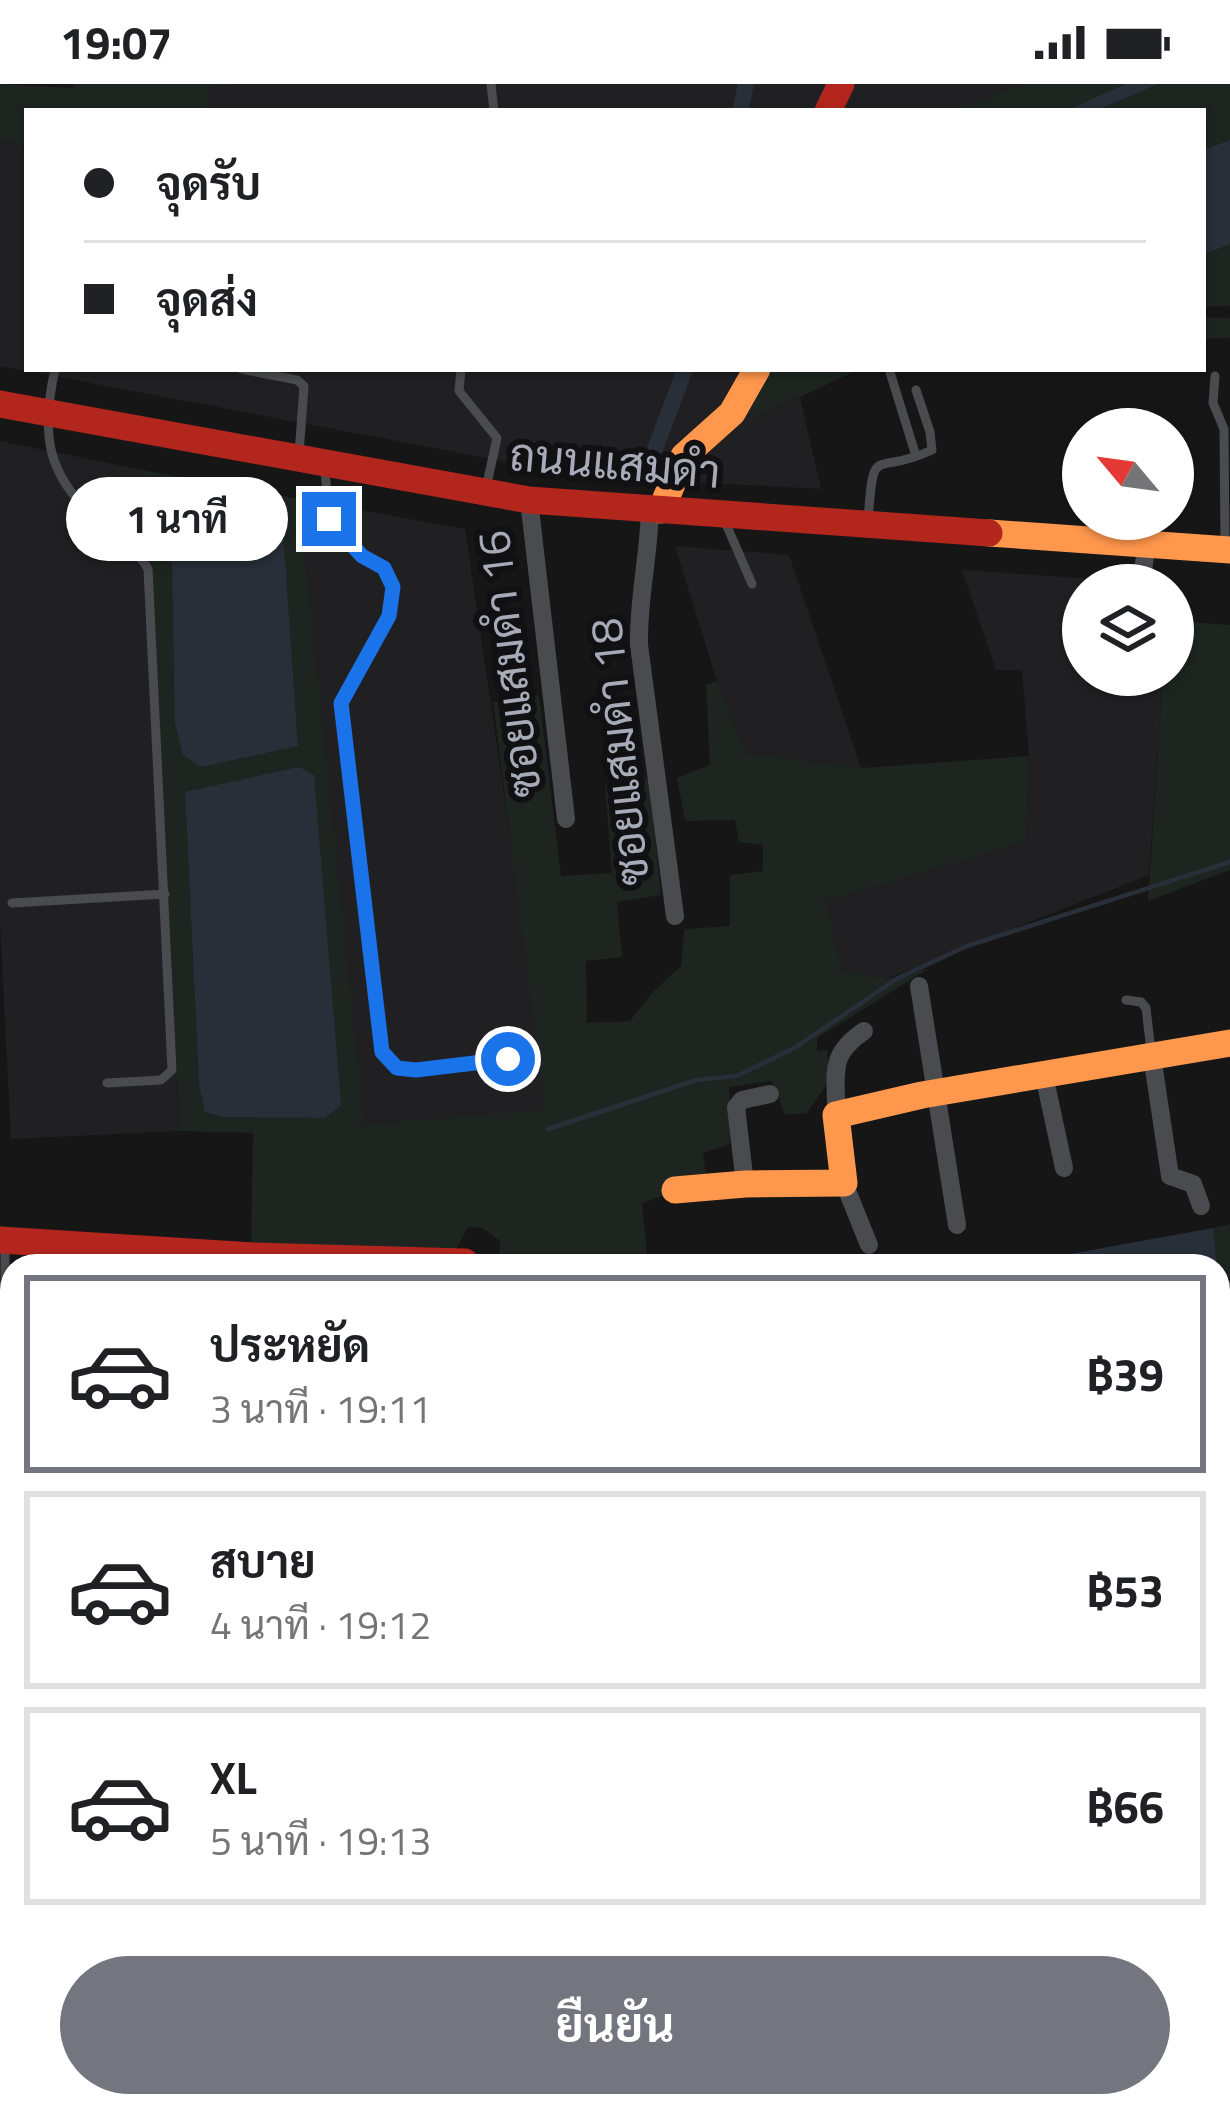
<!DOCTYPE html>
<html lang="th">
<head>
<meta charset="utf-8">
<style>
	:root { --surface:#fff; --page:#f6f6f6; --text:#202124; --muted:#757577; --line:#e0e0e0; --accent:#74767f }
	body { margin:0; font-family:"Titillium Web",Sarabun,sans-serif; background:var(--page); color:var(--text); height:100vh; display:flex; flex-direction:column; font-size:45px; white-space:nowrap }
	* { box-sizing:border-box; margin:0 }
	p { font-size:39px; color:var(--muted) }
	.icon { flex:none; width:66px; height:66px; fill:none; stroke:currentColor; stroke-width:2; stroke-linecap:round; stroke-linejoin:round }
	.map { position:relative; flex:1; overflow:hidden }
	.side { position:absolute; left:0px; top:1170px; width:1230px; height:864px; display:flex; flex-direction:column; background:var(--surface); border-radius:36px 36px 0 0; box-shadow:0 3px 9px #0004 }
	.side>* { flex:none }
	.banner { position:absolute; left:24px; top:24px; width:1182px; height:264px; border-radius:0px; box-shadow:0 3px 9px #0004; display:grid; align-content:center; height:264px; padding:0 60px; background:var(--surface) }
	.needle { width:78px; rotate:299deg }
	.fabs { position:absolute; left:1062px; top:324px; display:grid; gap:24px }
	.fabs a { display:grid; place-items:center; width:132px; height:132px; border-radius:50%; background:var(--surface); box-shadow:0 3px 9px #0004; font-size:60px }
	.end { position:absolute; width:54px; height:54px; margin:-27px; border:15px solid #1a73e8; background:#fff; box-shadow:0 0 0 6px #fff }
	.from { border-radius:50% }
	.bubble { position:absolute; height:84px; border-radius:42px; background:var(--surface); box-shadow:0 3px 9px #0004; font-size:39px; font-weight:700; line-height:84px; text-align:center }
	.banner b { display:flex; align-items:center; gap:42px; height:114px; font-size:45px }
	.banner b+b { border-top:3px solid var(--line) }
	.banner i { width:30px; height:30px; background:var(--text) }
	ul { padding:21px 0 0; list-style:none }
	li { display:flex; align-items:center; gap:36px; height:198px; margin:0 24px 18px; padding:0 36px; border:6px solid var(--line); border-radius:0px }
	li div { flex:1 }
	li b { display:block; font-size:45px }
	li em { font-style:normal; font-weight:700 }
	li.current { border-color:var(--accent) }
	li>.icon { width:108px; height:108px; stroke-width:1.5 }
	.action { display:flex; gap:24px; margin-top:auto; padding:24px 60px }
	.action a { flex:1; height:138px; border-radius:72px; background:var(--accent); color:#fff; font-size:48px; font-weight:700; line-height:138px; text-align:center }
	.status { display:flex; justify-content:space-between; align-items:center; height:84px; padding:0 60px; background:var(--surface); direction:ltr }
	.status svg { height:33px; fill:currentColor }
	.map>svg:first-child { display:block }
	.built { fill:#202022 }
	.green { fill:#1e2520; fill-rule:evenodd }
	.water { fill:#292f38 }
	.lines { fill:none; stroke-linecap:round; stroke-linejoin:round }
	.stream { stroke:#292f38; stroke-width:4.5 }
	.canal { stroke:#292f38; stroke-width:16 }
	.river { stroke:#292f38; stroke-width:30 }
	.lane { stroke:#4a4b4f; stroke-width:9 }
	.street { stroke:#4a4b4f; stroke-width:18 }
	.slow { stroke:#ff974d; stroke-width:27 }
	.jam { stroke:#b3261e; stroke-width:27 }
	.route { stroke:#1a73e8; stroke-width:15 }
	.labels { text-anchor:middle; stroke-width:12; stroke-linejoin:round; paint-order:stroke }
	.street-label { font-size:45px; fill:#a7aab7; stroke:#111012 }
</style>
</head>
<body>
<div class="status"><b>19:07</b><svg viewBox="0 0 49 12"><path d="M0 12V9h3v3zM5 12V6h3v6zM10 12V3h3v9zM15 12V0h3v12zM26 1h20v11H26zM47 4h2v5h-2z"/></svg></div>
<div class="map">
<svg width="1230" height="2034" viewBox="0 0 1230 2034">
	<rect width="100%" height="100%" fill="#161616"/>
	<g class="built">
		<path d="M241,0H1024L951,27H205L211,4Z"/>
		<path d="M0,57L27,61V285H763L749,336L800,313L821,405L690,398L718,355L682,354L649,396L594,394L0,282Z"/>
		<path d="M0,357L143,386L180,1047L11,1055L0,839Z"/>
		<path d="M299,415L465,445L530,886L545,1027L363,1040Z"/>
		<path d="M675,462L789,471L861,684L745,669L717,597Z"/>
		<path d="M962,486L1169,500L1083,501V591H1163L1149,791L886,895L842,887L825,817L1026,756L1029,672L1022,586H996Z"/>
	</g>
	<g class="green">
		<path d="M0,0L73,4V0H241L211,4L205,27H27V61L0,57Z"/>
		<path d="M1024,0H1125L1065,27H951Z"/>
		<path d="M1158,0H1230V56L1203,66V27H1096Z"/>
		<path d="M1230,160V222L1203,223V171Z"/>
		<path d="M1203,233L1230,234V254L1203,255Z"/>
		<path d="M763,285H860L748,337Z"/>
		<path d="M143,386L299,415L364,1040L545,1026L493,618L539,611L561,792L612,789L605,701L649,695L661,811L617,818L622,873L586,877L587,939L630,937L653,908L681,882L684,845L730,842V791L763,787V761L739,758L735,736L685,737L677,694L710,681L706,601L717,597L745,669L861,684L1029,672L1026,757L826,817L842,887L886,895L928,885L817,954V967L827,966L830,995L807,1029L785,1031L772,997L729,1003L730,1060L703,1069L707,1097L642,1119L648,1182H492L499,1176L500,1157L483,1144L468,1143L453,1171L251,1160L253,1049L180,1047ZM172,411L282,431L298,661ZM185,708L223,1033L206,1028L199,1001Z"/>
		<path d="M1173,537L1230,541V786L1148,817L1163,591H1173Z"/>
		<path d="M1230,1140V1319H1218V1301L1227,1299L1213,1144Z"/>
		<path d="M1230,1459V1774L1222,1839L1230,1842V2034H1221L1218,1593Z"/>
		<path d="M0,1811L12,1833V1999L0,1993Z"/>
		<path d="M62,2022H133L151,2034H88Z"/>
	</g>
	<g class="water">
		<path d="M1125,0H1158L1096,27H1065Z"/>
		<path d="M1230,56V160L1203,171V66Z"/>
		<path d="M171,411L282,430L298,662L201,683L183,671L175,639Z"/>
		<path d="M299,683L314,691L341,1021L325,1034L223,1033L205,1028L199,1001L185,708Z"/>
		<path d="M1213,1144L1217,1182H1004Z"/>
	</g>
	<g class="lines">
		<path class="stream" d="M548,1045L696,996L737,992L796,963L898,894L967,862L1230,778"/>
		<g class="canal">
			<path d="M740,27L746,0"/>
			<path d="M651,376L685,285"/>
		</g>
		<g class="river">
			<path d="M0,1984L12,1986"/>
			<path d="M92,2022L105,2034"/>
		</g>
		<g class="lane">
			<path d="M491,0L494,27"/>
			<path d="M55,285C40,352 47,392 100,439C116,454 138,466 148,485L172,986L161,996L107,999"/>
			<path d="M241,285L297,296L304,302L299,370"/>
			<path d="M461,285L459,307L497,354L486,404"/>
			<path d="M889,285L916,372"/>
			<path d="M1215,292L1213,319L1224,345L1225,460"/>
			<path d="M325,386L329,435L362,472L384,484L393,503L389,532L341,619L382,968C401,1000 476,979 508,975"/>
			<path d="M723,433L752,500"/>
			<path d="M868,437C874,355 873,394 932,366L930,348L916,306"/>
			<path d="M12,819L165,810"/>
			<path d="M1126,916L1141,918L1146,924L1151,967"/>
			<path d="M5,1277V1163"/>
		</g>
		<g class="street">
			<path d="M529,416L566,735"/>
			<path d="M650,425C649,472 638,515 639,561L675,832"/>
			<path d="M1141,501L1147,458"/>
			<path d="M919,902L957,1141"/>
			<path d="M1152,972L1170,1092L1193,1100L1201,1122"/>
			<path d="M1044,991L1064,1084"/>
			<path d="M836,1031C837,990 827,972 864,947"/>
			<path d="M844,1099L869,1161"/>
			<path d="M745,1100L736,1023L742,1016L770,1010"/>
			<path d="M0,1341H12"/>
			<path d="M1218,1411L1226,1407"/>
			<path d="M0,1809L12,1805"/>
			<path d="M0,1834L12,1830"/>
			<path d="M0,1909L12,1915"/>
			<path d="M0,1930L12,1936"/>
			<path d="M0,2022L42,2034"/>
			<path d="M150,2022L164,2034"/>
			<path d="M171,2022L186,2034"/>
			<path d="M221,2022L237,2034"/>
			<path d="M839,2022L841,2034"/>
			<path d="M978,2022L984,2034"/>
			<path d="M1174,2022L1180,2028"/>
			<path d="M527,2034L552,2022"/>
			<path d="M709,2034L711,2022"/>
		</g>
		<g class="slow">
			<path d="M661,426L684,372L732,329L757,285"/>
			<path d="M989,449L1230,466"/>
			<path d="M675,1106L745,1100L844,1099L836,1031L922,1011L1230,959"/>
		</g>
		<g class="jam">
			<path d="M828,27L841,0"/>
			<path d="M0,320L529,416L989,449"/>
			<path d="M0,1156L253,1172L465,1178"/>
		</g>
	</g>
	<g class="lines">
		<path class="route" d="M329,435L362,472L384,484L393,503L389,532L341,619L382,968L397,984L416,986L508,975"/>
	</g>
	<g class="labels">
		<g class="street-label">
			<text transform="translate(615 379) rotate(5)" y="16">ถนนแสมดำ</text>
			<text transform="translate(509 580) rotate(-97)" y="16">ซอยแสมดำ 16</text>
			<text transform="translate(619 668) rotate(-96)" y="16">ซอยแสมดำ 18</text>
		</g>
	</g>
</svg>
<div class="fabs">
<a><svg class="needle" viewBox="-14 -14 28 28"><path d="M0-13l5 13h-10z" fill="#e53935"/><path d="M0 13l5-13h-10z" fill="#757577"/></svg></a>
<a><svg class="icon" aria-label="layers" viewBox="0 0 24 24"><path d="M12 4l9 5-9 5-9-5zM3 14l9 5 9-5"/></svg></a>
</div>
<i class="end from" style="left:508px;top:975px"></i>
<i class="end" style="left:329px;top:435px"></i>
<div class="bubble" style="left:66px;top:393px;width:222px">1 นาที</div>
<div class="banner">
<b><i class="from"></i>จุดรับ</b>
<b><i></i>จุดส่ง</b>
</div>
<section class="side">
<ul>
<li class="current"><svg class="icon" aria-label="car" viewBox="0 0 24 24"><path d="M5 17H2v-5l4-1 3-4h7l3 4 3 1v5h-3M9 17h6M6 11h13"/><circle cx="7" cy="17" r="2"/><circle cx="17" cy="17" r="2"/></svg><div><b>ประหยัด</b><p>3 นาที · 19:11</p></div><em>฿39</em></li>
<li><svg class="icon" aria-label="car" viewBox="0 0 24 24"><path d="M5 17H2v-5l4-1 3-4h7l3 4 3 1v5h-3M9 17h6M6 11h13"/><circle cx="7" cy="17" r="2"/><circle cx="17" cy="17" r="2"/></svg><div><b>สบาย</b><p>4 นาที · 19:12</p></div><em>฿53</em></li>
<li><svg class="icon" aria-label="car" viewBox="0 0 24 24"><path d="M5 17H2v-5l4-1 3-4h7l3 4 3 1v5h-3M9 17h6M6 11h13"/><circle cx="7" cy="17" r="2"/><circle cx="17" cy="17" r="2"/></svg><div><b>XL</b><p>5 นาที · 19:13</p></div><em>฿66</em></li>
</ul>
<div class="action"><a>ยืนยัน</a></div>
</section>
</div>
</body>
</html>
